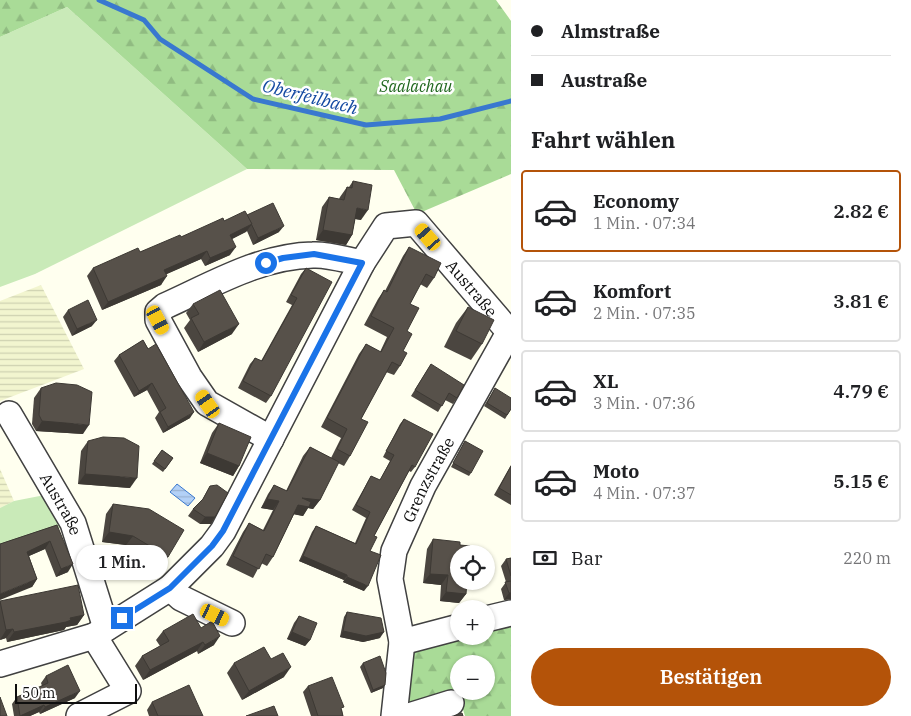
<!DOCTYPE html>
<html lang="de">
<head>
<meta charset="utf-8">
<style>
	:root { --surface:#fff; --page:#f6f6f6; --text:#202124; --muted:#757577; --line:#e0e0e0; --accent:#b45309 }
	body { margin:0; font-family:"IBM Plex Serif",serif; background:var(--page); color:var(--text); height:100vh; display:flex; flex-direction:column; font-size:19px; white-space:nowrap }
	* { box-sizing:border-box; margin:0 }
	p { font-size:16px; color:var(--muted) }
	.icon { flex:none; width:28px; height:28px; fill:none; stroke:currentColor; stroke-width:2; stroke-linecap:round; stroke-linejoin:round }
	.map { position:relative; flex:1; overflow:hidden }
	.details { display:flex; flex-direction:column; background:var(--surface); width:400px }
	.details>* { flex:none }
	.top-card { display:grid; align-content:center; height:110px; padding:0 20px; background:var(--surface) }
	.controls { position:absolute; left:450px; top:545px; display:grid; gap:10px }
	.controls a { display:grid; place-items:center; width:45px; height:45px; border-radius:50%; background:var(--surface); box-shadow:0 1px 4px #0004; font-size:25px }
	.scale { position:absolute; left:15px; bottom:12px; width:122px; box-sizing:border-box; padding-left:5px; border:2px solid #0e0e0e; border-top:0; font-size:14px; line-height:18px; white-space:nowrap; color:#0e0e0e; -webkit-text-stroke:4px #fff; paint-order:stroke }
	.end { position:absolute; width:22px; height:22px; margin:-11px; border:6px solid #1a73e8; background:#fff; box-shadow:0 0 0 2px #fff }
	.from { border-radius:50% }
	.bubble { position:absolute; height:35px; border-radius:18px; background:var(--surface); box-shadow:0 1px 4px #0004; font-size:16px; font-weight:600; line-height:35px; text-align:center }
	.car { position:absolute; width:15px; height:30px; margin:-15px -8px; border-radius:6px; box-shadow:0 0 4px 1px #0007; background:linear-gradient(#f5c518 24%,#345 0 40%,#f5c518 0 76%,#345 0 86%,#f5c518 0) }
	.top-card b { display:flex; align-items:center; gap:18px; height:48px; font-size:19px }
	.top-card b+b { border-top:1px solid var(--line) }
	.top-card i { width:12px; height:12px; background:var(--text) }
	ul { padding:0; list-style:none }
	li { display:flex; align-items:center; gap:15px; height:82px; margin:0 10px 8px; padding:0 10px; border:2px solid var(--line); border-radius:5px }
	li div { flex:1 }
	li b { display:block; font-size:19px }
	li em { font-style:normal; font-weight:600 }
	li.selected { border-color:var(--accent) }
	li>.icon { width:45px; height:45px; stroke-width:1.5 }
	h2 { padding:0 20px; font-size:22px; line-height:60px }
	.pay { display:flex; align-items:center; gap:12px; height:55px; padding:0 20px; font-size:19px }
	.pay p { margin-inline-start:auto }
	.primary-button { display:flex; gap:10px; margin-top:auto; padding:10px 20px }
	.primary-button a { flex:1; height:58px; border-radius:30px; background:var(--accent); color:#fff; font-size:20px; font-weight:600; line-height:58px; text-align:center }
	main { display:flex; flex:1; min-height:0 }
	.map>svg:first-child { display:block }
	.farmland { fill:url(#farmland-rules) }
	.grass { fill:#c9eab8 }
	.forest { fill:url(#forest-firs); fill-rule:evenodd }
	.water { fill:url(#water-rules); stroke:#3978cf }
	.lines { fill:none; stroke-linecap:round; stroke-linejoin:round }
	.stream { stroke:#3978cf; stroke-width:5 }
	.minor-casing { stroke:#414141; stroke-width:28 }
	.minor { stroke:#fff; stroke-width:25 }
	.wall { fill:#4b4640 }
	.shaded-wall { fill:#3d3934 }
	.building { fill:#57514a; stroke:#3d3934 }
	.route { stroke:#1a73e8; stroke-width:6 }
	.labels { text-anchor:middle; stroke-width:5; stroke-linejoin:round; paint-order:stroke }
	.park-label { font-size:16px; font-style:italic; fill:#1f671d; stroke:#fff }
	.street-label { font-size:16px; fill:#0e0e0e; stroke:#fff }
	.water-label { font-size:18px; font-style:italic; fill:#154ba2; stroke:#fff }
</style>
</head>
<body>
<main>
<div class="map">
<svg width="511" height="716" viewBox="0 0 511 716">
	<defs>
		<pattern id="farmland-rules" width="6" height="5" patternUnits="userSpaceOnUse" patternTransform="scale(1.25)"><rect width="6" height="5" fill="#f2f5cf"/><path d="M0 2.5h6" fill="none" stroke="#ced1b1"/></pattern>
		<pattern id="forest-firs" width="22" height="20" patternUnits="userSpaceOnUse" patternTransform="scale(1.25)"><rect width="22" height="20" fill="#a9db97"/><path d="M5 1l3.5 6h-7zM16 11l3.5 6h-7z" fill="#90bb81"/></pattern>
		<pattern id="water-rules" width="6" height="5" patternUnits="userSpaceOnUse" patternTransform="scale(1.25)"><rect width="6" height="5" fill="#b3d1f7"/><path d="M0 2.5h6" fill="none" stroke="#99b2d3"/></pattern>
	</defs>
	<rect width="100%" height="100%" fill="#ffffef"/>
	<g class="farmland">
		<path d="M41,285L84,369L0,401V301Z"/>
		<path d="M0,469L14,501L0,508Z"/>
	</g>
	<g class="grass">
		<path d="M67,7L247,169L35,274L0,287V37Z"/>
		<path d="M50,494L66,526L0,549V508L14,501Z"/>
	</g>
	<g class="forest">
		<path d="M0,0H496L511,21V174L417,214L394,170L247,169L67,7L0,37Z"/>
		<path d="M511,621V716H465L458,693L407,710L413,645L459,636H486V627ZM459,664H486V691H459Z"/>
	</g>
	<path class="water" d="M177,484L195,498L188,506L170,492Z"/>
	<g class="lines">
		<path class="stream" d="M99,0L144,20L160,39L253,99L366,125L440,119L511,101"/>
		<defs>
			<g id="minor">
				<path id="s1" d="M9,414L73,523L106,628"/>
				<path d="M271,439L207,403L189,377L158,320V312L165,306C212,285 260,256 313,255C328,254 346,260 362,263"/>
				<path d="M170,588L181,598L232,623"/>
				<path d="M486,619L511,613"/>
				<path d="M402,642L459,627"/>
				<path id="s2" d="M0,664L94,636L170,588L212,546L223,531L362,263L386,226L416,223L511,334"/>
				<path d="M79,716L128,691L94,636"/>
				<path id="s3" d="M394,716L402,642L390,579L394,551L423,486L511,329"/>
				<path d="M409,716L451,703"/>
			</g>
		</defs>
		<use href="#minor" class="minor-casing"/>
		<use href="#minor" class="minor"/>
	</g>
	<g class="wall">
		<path d="M353,181L361,220L355,219L352,235L346,245L316,240L322,207L329,197L339,199L340,197L347,187H349Z"/>
		<path d="M247,215L279,232L253,245L247,231L232,239L230,255L205,266L201,259L166,274L161,285L102,310L87,276L93,268L140,252L224,221Z"/>
		<path d="M409,247L434,278L427,288L420,284L410,304L407,331L400,366L394,375L386,372L361,419L350,456L344,466L338,463L320,500L313,509L308,508L303,516L294,514L273,557L267,566L261,563L253,578L226,565L243,532L249,523L263,530L273,510L261,508L268,494L274,485L286,491L303,456L310,447L331,458L341,438L321,427L359,354L366,344L380,352L387,337L364,325L378,299L384,290L385,291L403,256Z"/>
		<path d="M306,268L271,396L266,403L238,388L250,364L255,358L261,361L292,305L286,302L301,274Z"/>
		<path d="M193,304L232,334L198,352L184,328L190,320L186,313Z"/>
		<path d="M468,307L482,344L471,360L444,347L456,323Z"/>
		<path d="M68,310L92,326L72,336L63,317Z"/>
		<path d="M143,340L190,418L163,433L155,418L159,412L147,390L134,397L114,361L119,355Z"/>
		<path d="M431,364L457,398L453,404L445,400L438,412L411,396Z"/>
		<path d="M41,388L83,434L36,431L32,424L34,398Z"/>
		<path d="M495,388L511,409L505,419L484,406Z"/>
		<path d="M404,419L415,467L411,472L409,471L374,536L370,551L364,591L343,582L344,580L299,561L312,532L316,526L355,543L366,518L352,510L368,481L371,476L380,480L390,461L383,457L400,424Z"/>
		<path d="M219,423L239,466L233,476L200,463L212,433Z"/>
		<path d="M88,441L130,488L78,484L81,451Z"/>
		<path d="M465,441L471,473L469,476L451,467Z"/>
		<path d="M162,450L173,458L163,472L152,464Z"/>
		<path d="M511,465V505L494,495Z"/>
		<path d="M210,486L215,517L211,524H200L188,516L193,509L201,502Z"/>
		<path d="M113,504L168,557L161,567L126,545L102,542L106,514Z"/>
		<path d="M57,525L68,572L56,577L45,549L29,556L37,579L32,587L0,544Z"/>
		<path d="M433,539L460,545L470,549L475,589L466,588V594L459,603L440,601L441,585L423,583L427,549Z"/>
		<path d="M511,558V599L504,600L501,589L506,582L501,566L506,559Z"/>
		<path d="M0,601L84,615L77,625L66,627L64,630L7,642L6,638L0,640Z"/>
		<path d="M347,612L380,638L363,642L340,637L344,617Z"/>
		<path d="M299,616L310,640L305,646L287,639L294,623Z"/>
		<path d="M201,628L214,645L198,654L197,651L143,680L135,666L142,656L160,646L156,640L163,631Z"/>
		<path d="M271,659L284,677L242,700L227,673L234,663Z"/>
		<path d="M363,663L385,685L383,688L371,693L360,667Z"/>
		<path d="M46,676L75,698L40,714L39,712L30,716H14L12,704L17,697L42,686L41,683Z"/>
		<path d="M308,686L342,710L343,716H311L303,692Z"/>
		<path d="M152,702L203,716H149L147,710Z"/>
	</g>
	<g class="shaded-wall">
		<path d="M357,208L368,210L361,220L350,218Z"/>
		<path d="M252,224L246,232L224,243L230,235Z"/>
		<path d="M284,226L279,232L253,245L258,238Z"/>
		<path d="M323,230L352,235L346,245L316,240Z"/>
		<path d="M236,247L230,255L205,266L210,258Z"/>
		<path d="M207,251L201,259L158,278L164,270Z"/>
		<path d="M167,276L161,285L102,310L108,302Z"/>
		<path d="M97,320L92,326L72,336L77,329Z"/>
		<path d="M239,324L232,334L198,352L204,342Z"/>
		<path d="M152,383L147,390L134,397L139,391Z"/>
		<path d="M194,412L190,418L163,433L168,427Z"/>
		<path d="M42,421L89,425L83,434L36,431Z"/>
		<path d="M207,453L239,466L233,476L200,463Z"/>
		<path d="M85,474L137,478L130,488L78,484Z"/>
		<path d="M302,498L320,500L313,509L308,508L303,516L292,514Z"/>
		<path d="M267,499L279,501L273,510L261,508Z"/>
		<path d="M205,517H215L211,524H200Z"/>
		<path d="M109,532L133,536L126,545L102,542Z"/>
		<path d="M50,541L45,549L22,559L27,552Z"/>
		<path d="M303,556L347,575L344,580L299,561Z"/>
		<path d="M73,564L68,572L56,577L61,569Z"/>
		<path d="M430,574L448,575L441,585L423,583Z"/>
		<path d="M347,577L368,586L364,591L343,582Z"/>
		<path d="M37,579L32,587L0,600V594Z"/>
		<path d="M465,581H480L475,589L461,587Z"/>
		<path d="M446,592L466,594L459,603L440,601Z"/>
		<path d="M509,593H511V599L504,600Z"/>
		<path d="M84,615L77,625L66,627L64,630L7,642L14,632Z"/>
		<path d="M13,629L6,638L0,640L6,630Z"/>
		<path d="M343,631L384,632L380,638L363,642L340,637Z"/>
		<path d="M292,632L310,640L305,646L287,639Z"/>
		<path d="M220,636L214,645L198,654L205,645Z"/>
		<path d="M203,642L197,651L143,680L150,670Z"/>
		<path d="M291,667L284,677L242,700L249,691Z"/>
		<path d="M385,685L383,688L371,693L373,690Z"/>
		<path d="M80,691L75,698L40,714L45,707Z"/>
		<path d="M44,705L39,712L30,716H20Z"/>
	</g>
	<g class="building">
		<path d="M353,181L372,185L368,210L357,208L352,235L323,230L329,197L344,200L347,187L352,188Z"/>
		<path d="M273,203L284,226L258,238L247,215Z"/>
		<path d="M245,211L252,224L230,235L236,247L210,258L207,251L164,270L167,276L108,302L93,268L138,248L140,252L180,235L181,237L223,218L224,221Z"/>
		<path d="M409,247L441,263L434,278L426,274L410,304L419,308L407,331L412,334L403,351L407,353L400,366L392,362L361,419L368,422L350,456L337,449L347,429L327,418L366,344L381,352L394,328L371,316L384,290L387,292Z"/>
		<path d="M306,268L332,282L271,396L243,381L255,358L262,361L297,298L291,295Z"/>
		<path d="M220,290L239,324L204,342L191,318L199,314L193,304Z"/>
		<path d="M88,300L97,320L77,329L68,310Z"/>
		<path d="M468,307L494,320L482,344L456,331Z"/>
		<path d="M143,340L148,349L156,344L194,412L168,427L160,412L166,408L152,383L139,391L119,355Z"/>
		<path d="M431,364L464,385L457,398L449,393L442,406L415,390Z"/>
		<path d="M56,383L77,385L92,392L89,425L42,421L39,415L41,388Z"/>
		<path d="M495,388L511,398V409L507,415L487,403Z"/>
		<path d="M404,419L433,434L415,467L412,465L374,536L377,537L370,551L381,555L368,586L347,577V575L303,556L316,526L356,544L370,512L356,505L371,476L380,480L394,455L386,451Z"/>
		<path d="M219,423L251,437L239,466L207,453Z"/>
		<path d="M103,437L124,438L139,446L137,478L85,474L88,441Z"/>
		<path d="M465,441L483,451L471,473L453,463Z"/>
		<path d="M310,447L339,462L320,500L302,498L311,502L309,507L298,505L273,557L266,554L259,569L233,556L249,523L264,531L279,501L267,499L274,485L287,491Z"/>
		<path d="M162,450L173,458L165,469L154,461Z"/>
		<path d="M511,466V495L499,488Z"/>
		<path d="M217,485L228,493L215,517H205L193,509L203,499L210,486Z"/>
		<path d="M113,504L149,509L184,530L168,557L133,536L109,532Z"/>
		<path d="M57,525L73,564L61,569L50,541L27,552L37,579L0,594V544Z"/>
		<path d="M433,539L460,542V545L470,546V549L485,551L484,554H459V581H467L466,594L446,592L448,575L430,574Z"/>
		<path d="M511,558V576L506,559Z"/>
		<path d="M511,581V593H509L505,582Z"/>
		<path d="M78,585L84,615L70,618L71,620L66,622L14,632L13,629L6,630L0,601Z"/>
		<path d="M347,612L381,618L384,632L366,636L343,631Z"/>
		<path d="M193,614L201,628L212,621L220,636L205,645L203,642L150,670L142,656L169,641L163,631Z"/>
		<path d="M299,616L317,623L310,640L292,632Z"/>
		<path d="M264,647L271,659L283,653L291,667L249,691L234,663Z"/>
		<path d="M380,656L386,673L385,685L373,690L363,663Z"/>
		<path d="M68,665L80,691L45,707L44,705L20,716L17,697L48,683L46,676Z"/>
		<path d="M332,677L344,707L341,708L343,716H318L308,686Z"/>
		<path d="M189,685L203,716H158L152,702Z"/>
		<path d="M0,697L7,716H0Z"/>
		<path d="M274,706L278,716H246Z"/>
		<path d="M462,713L463,716H454Z"/>
	</g>
	<g class="lines">
		<path class="route" d="M122,618L170,588L212,546L223,531L362,263L314,254L283,258L266,263"/>
	</g>
	<g class="labels">
		<g class="park-label">
			<text x="416" y="92">Saalachau</text>
		</g>
		<g class="street-label">
			<text dy="6" stroke="none"><textPath href="#s2" startOffset="728">Austraße</textPath></text>
			<text dy="6" stroke="none"><textPath href="#s3" startOffset="246">Grenzstraße</textPath></text>
			<text dy="6" stroke="none"><textPath href="#s1" startOffset="104">Austraße</textPath></text>
		</g>
		<g class="water-label">
			<text transform="translate(310 97) rotate(14)" y="6">Oberfeilbach</text>
		</g>
	</g>
</svg>
<div class="controls">
<a><svg class="icon" aria-label="locate" viewBox="0 0 24 24"><circle cx="12" cy="12" r="6"/><path d="M12 2v4M12 18v4M2 12h4M18 12h4"/></svg></a>
<a>+</a>
<a>−</a>
</div>
<div class="scale">50 m</div>
<i class="end from" style="left:266px;top:263px"></i>
<i class="end" style="left:122px;top:618px"></i>
<div class="bubble" style="left:76px;top:545px;width:92px">1 Min.</div>
<i class="car" style="left:428px;top:237px;rotate:319deg"></i>
<i class="car" style="left:158px;top:320px;rotate:152deg"></i>
<i class="car" style="left:208px;top:404px;rotate:325deg"></i>
<i class="car" style="left:215px;top:615px;rotate:116deg"></i>
</div>
<section class="details">
<div class="top-card">
<b><i class="from"></i>Almstraße</b>
<b><i></i>Austraße</b>
</div>
<h2>Fahrt wählen</h2>
<ul>
<li class="selected"><svg class="icon" aria-label="car" viewBox="0 0 24 24"><path d="M5 17H2v-5l4-1 3-4h7l3 4 3 1v5h-3M9 17h6M6 11h13"/><circle cx="7" cy="17" r="2"/><circle cx="17" cy="17" r="2"/></svg><div><b>Economy</b><p>1 Min. · 07:34</p></div><em>2.82 €</em></li>
<li><svg class="icon" aria-label="car" viewBox="0 0 24 24"><path d="M5 17H2v-5l4-1 3-4h7l3 4 3 1v5h-3M9 17h6M6 11h13"/><circle cx="7" cy="17" r="2"/><circle cx="17" cy="17" r="2"/></svg><div><b>Komfort</b><p>2 Min. · 07:35</p></div><em>3.81 €</em></li>
<li><svg class="icon" aria-label="car" viewBox="0 0 24 24"><path d="M5 17H2v-5l4-1 3-4h7l3 4 3 1v5h-3M9 17h6M6 11h13"/><circle cx="7" cy="17" r="2"/><circle cx="17" cy="17" r="2"/></svg><div><b>XL</b><p>3 Min. · 07:36</p></div><em>4.79 €</em></li>
<li><svg class="icon" aria-label="car" viewBox="0 0 24 24"><path d="M5 17H2v-5l4-1 3-4h7l3 4 3 1v5h-3M9 17h6M6 11h13"/><circle cx="7" cy="17" r="2"/><circle cx="17" cy="17" r="2"/></svg><div><b>Moto</b><p>4 Min. · 07:37</p></div><em>5.15 €</em></li>
</ul>
<div class="pay"><svg class="icon" aria-label="cash" viewBox="0 0 24 24"><path d="M3 7h18v10H3z"/><circle cx="12" cy="12" r="2"/></svg>Bar<p>220 m</p></div>
<div class="primary-button"><a>Bestätigen</a></div>
</section>
</main>
</body>
</html>
